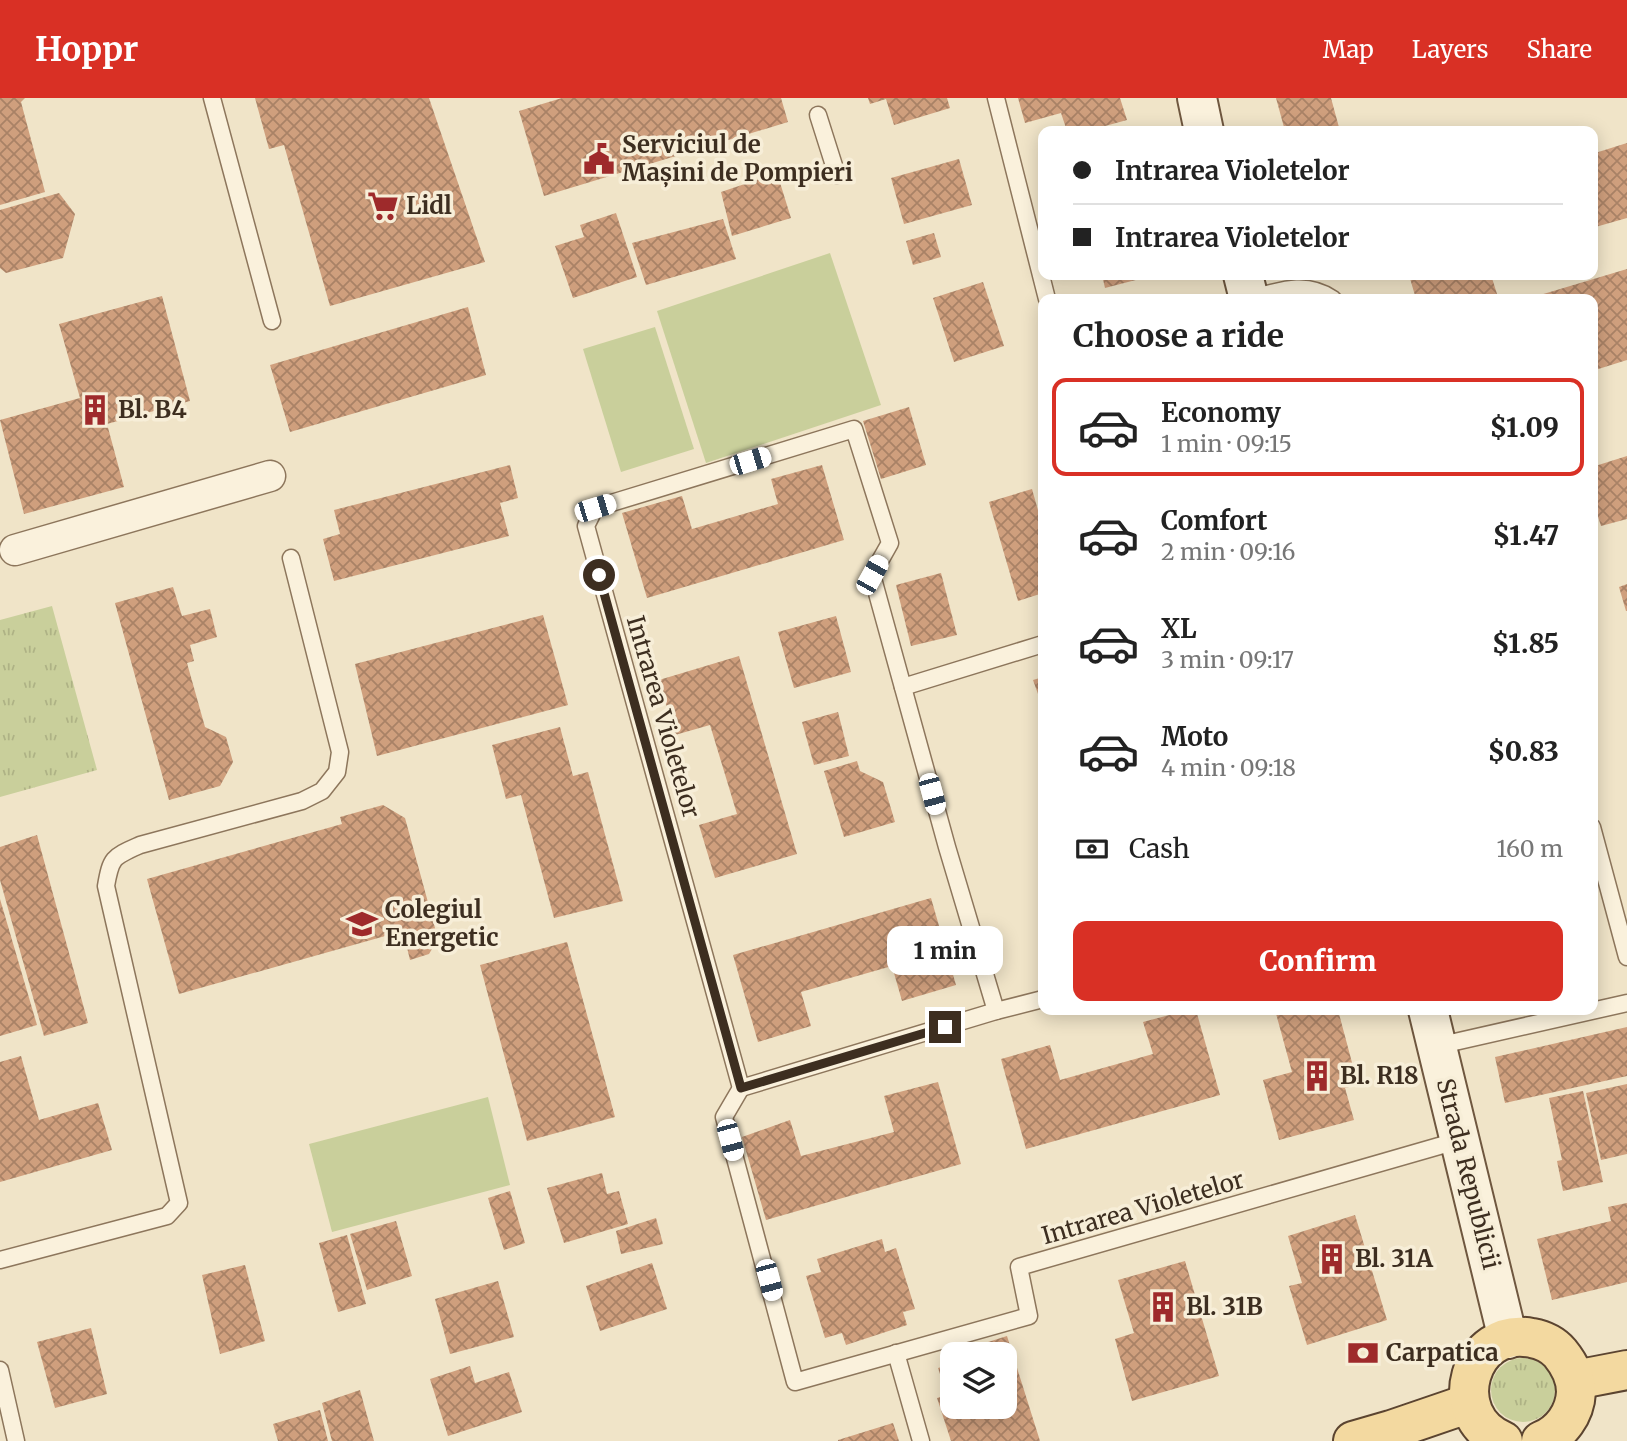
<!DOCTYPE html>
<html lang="en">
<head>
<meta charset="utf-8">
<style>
	:root { --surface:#fff; --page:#f2f2f2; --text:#222; --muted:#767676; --line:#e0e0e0; --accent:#d93025 }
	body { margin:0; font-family:Merriweather,serif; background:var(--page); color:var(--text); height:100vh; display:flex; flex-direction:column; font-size:26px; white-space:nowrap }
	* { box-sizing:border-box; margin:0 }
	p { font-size:23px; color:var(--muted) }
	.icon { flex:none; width:38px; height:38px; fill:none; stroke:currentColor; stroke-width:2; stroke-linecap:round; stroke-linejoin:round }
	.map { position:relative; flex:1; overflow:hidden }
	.drawer { position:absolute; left:1038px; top:196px; width:560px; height:721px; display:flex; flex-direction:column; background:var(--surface); border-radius:14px; box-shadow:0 4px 18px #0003 }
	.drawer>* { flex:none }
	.top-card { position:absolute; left:1038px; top:28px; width:560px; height:154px; border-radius:14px; box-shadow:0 4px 18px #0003; display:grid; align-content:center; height:154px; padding:0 35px; background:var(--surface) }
	.fabs { position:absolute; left:940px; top:1244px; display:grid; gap:14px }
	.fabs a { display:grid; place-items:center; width:77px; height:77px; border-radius:14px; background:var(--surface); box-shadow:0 4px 18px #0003; font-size:35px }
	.end { position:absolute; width:32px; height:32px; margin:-16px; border:9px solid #3d2e20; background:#fff; box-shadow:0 0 0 4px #fff }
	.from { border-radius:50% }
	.bubble { position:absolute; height:49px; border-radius:14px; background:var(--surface); box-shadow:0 4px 18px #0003; font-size:23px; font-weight:800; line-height:49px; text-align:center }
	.car { position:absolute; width:21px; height:42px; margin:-21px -10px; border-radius:9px; box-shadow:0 0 5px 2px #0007; background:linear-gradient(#fff 24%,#345 0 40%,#fff 0 76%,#345 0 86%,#fff 0) }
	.top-card b { display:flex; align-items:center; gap:24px; height:66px; font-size:26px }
	.top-card b+b { border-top:2px solid var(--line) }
	.top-card i { width:18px; height:18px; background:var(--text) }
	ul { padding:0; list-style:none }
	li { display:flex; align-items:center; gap:21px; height:98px; margin:0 14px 10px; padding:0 21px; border:4px solid transparent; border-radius:14px }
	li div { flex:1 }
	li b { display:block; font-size:26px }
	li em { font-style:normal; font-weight:800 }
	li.active { border-color:var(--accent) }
	li>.icon { width:63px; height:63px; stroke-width:1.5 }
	h2 { padding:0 35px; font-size:32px; line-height:84px }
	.pay { display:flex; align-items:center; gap:18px; height:77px; padding:0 35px; font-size:26px }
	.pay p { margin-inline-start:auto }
	.cta { display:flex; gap:14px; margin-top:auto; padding:14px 35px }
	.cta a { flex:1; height:80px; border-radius:14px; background:var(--accent); color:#fff; font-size:28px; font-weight:800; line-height:80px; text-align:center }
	header { display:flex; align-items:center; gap:42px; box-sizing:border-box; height:98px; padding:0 35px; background:var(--accent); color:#fff }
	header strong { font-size:33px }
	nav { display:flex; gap:38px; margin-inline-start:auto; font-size:24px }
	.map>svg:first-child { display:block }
	.grass { fill:url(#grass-tufts) }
	.pitch { fill:#c9cf9b }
	.building { fill:url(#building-cross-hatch) }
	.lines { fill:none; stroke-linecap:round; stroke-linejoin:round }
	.lane-casing { stroke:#8d765c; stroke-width:19 }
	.street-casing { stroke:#8d765c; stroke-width:33 }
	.secondary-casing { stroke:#6f573f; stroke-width:42 }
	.primary-casing { stroke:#5b4430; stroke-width:42 }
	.lane { stroke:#faf1dc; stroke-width:16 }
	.street { stroke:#faf1dc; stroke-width:30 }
	.secondary { stroke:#faf1dc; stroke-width:38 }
	.primary { stroke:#f3d9a0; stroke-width:38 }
	.route { stroke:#3d2e20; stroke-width:9 }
	.labels { text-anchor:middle; stroke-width:7; stroke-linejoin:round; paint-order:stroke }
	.poi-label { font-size:24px; font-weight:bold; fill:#3d2e20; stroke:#f7eed8; text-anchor:start }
	.street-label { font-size:24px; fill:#3d2e20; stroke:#f7eed8 }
</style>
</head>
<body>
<header>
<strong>Hoppr</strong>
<nav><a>Map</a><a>Layers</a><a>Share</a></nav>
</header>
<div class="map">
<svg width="1627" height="1343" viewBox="0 0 1627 1343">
	<defs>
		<pattern id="grass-tufts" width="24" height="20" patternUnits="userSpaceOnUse" patternTransform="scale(1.75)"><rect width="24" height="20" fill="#c9cf9b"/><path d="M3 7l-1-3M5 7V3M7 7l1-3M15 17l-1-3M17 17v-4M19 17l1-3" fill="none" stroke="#aeb285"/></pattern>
		<pattern id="building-cross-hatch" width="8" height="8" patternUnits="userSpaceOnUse" patternTransform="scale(1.75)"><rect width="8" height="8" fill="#cf9f7d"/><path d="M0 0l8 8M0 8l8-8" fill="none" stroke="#a98266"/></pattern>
	</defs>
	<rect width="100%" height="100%" fill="#f0e4c8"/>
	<g class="grass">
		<path d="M52,508L97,672L0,699V522Z"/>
		<circle cx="1523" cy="1292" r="32"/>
	</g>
	<g class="pitch">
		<path d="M830,155L881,307L706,365L657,213Z"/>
		<path d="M655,229L694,351L621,374L583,251Z"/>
		<path d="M488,999L510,1087L332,1134L309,1046Z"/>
	</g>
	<g class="building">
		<path d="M0,0H25L21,4L45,94L0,107Z"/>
		<path d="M255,0H429L485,164L330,208L284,47L269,51Z"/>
		<path d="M562,0H781L788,24L544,98L519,13Z"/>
		<path d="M868,0H947L950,10L894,27L886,1L870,6Z"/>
		<path d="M1018,0H1120L1127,22L1087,33H1067L1061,15L1025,25Z"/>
		<path d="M1276,0H1331L1340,33H1285Z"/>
		<path d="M1627,45V120L1592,130V56Z"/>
		<path d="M959,61L972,107L904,126L891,80Z"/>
		<path d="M777,75L791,120L732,138L721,94Z"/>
		<path d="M59,95L75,116L63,160L6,175L0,170V112Z"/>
		<path d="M616,115L637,179L573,200L555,148L584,139L580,127Z"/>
		<path d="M723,121L736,161L646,187L632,145Z"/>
		<path d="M934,135L941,159L913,167L906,143Z"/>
		<path d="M1627,171V262L1592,273V201H1542L1540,197Z"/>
		<path d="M1102,177H1151V178L1105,190Z"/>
		<path d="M1409,177H1491L1498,199L1492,201H1416Z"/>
		<path d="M983,184L1004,248L954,264L933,200Z"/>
		<path d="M162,198L190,303L107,326L124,389L24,416L0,322L80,300L59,226Z"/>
		<path d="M468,209L486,277L290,334L270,267Z"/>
		<path d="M909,309L926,367L881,381L863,323Z"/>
		<path d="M1627,358V421L1601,428L1592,400V369Z"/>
		<path d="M510,367L518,400L500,405L509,438L334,483L323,441L340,436L334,412Z"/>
		<path d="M822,367L844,442L647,500L622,415L682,398L692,431L778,406L771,381Z"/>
		<path d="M1032,391L1043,430V495L1018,503L989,404Z"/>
		<path d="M941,475L957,537L911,548L896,487Z"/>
		<path d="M1627,486V513H1626L1619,489Z"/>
		<path d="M173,489L182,518L210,511L217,539L190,547L194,563L187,565L205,629L226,639L233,664L220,688L169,702L115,505Z"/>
		<path d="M543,517L568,607L377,658L355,566Z"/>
		<path d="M836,518L851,574L794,590L778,534Z"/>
		<path d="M739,558L797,756L715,780L699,727L737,716L710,627L675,637L659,582Z"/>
		<path d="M1043,579V610L1033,582Z"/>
		<path d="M838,614L849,658L814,667L802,624Z"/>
		<path d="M560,629L573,678L588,674L623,803L554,820L521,697L506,701L492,647Z"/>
		<path d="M857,663L860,673L883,684L895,724L844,739L824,673Z"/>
		<path d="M383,707L405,720L438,841L429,856L410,862L403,833L179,896L147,781L342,726L340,719Z"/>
		<path d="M37,737L88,925L44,938L0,782V749Z"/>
		<path d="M931,800L956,887L902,903L892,868L801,894L811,928L758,944L733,857Z"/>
		<path d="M0,801L37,927L0,938Z"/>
		<path d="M567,844L615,1019L527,1043L480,867Z"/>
		<path d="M1188,912H1196L1220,997L1026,1051L1001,961L1050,947L1060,982L1153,956L1143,924Z"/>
		<path d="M1275,912H1338L1358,987L1345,990L1354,1022L1279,1042L1263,982L1292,974Z"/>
		<path d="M1627,929V978L1505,1005L1495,959Z"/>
		<path d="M21,958L39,1022L98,1005L112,1052L0,1084V964Z"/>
		<path d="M938,984L961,1066L766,1122L742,1039L790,1022L801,1058L894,1034L884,998Z"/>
		<path d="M1627,986V1056L1601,1062L1586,995Z"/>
		<path d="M1583,993L1603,1084L1563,1093L1557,1063L1562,1062L1549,1000Z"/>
		<path d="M602,1075L607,1096L619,1093L628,1126L564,1145L547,1090Z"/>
		<path d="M510,1093L525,1145L504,1152L488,1100Z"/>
		<path d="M1627,1105V1184L1552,1202L1537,1141L1611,1123L1608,1109Z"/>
		<path d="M1355,1117L1387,1222L1307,1247L1289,1188L1302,1185L1288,1138Z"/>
		<path d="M656,1120L663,1146L621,1156L616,1133Z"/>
		<path d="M396,1123L412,1178L367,1192L350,1136Z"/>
		<path d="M347,1137L366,1206L338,1214L319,1145Z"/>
		<path d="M882,1141L885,1154L896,1150L915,1211L903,1214L907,1227L846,1247L842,1235L825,1240L806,1178L821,1174L817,1161Z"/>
		<path d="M1185,1163L1219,1278L1132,1303L1115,1241L1134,1235L1118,1182Z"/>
		<path d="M652,1165L667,1211L600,1233L586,1188Z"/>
		<path d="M245,1167L265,1243L220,1256L202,1177Z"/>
		<path d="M498,1183L514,1239L450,1256L435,1201Z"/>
		<path d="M91,1230L107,1296L55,1310L37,1244Z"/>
		<path d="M1007,1238L1040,1343H951L937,1300L947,1297L938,1270L952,1266V1309H1004V1256H968L966,1251Z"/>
		<path d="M470,1268L475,1285L509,1274L522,1314L448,1338L430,1281Z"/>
		<path d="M360,1292L374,1343H332L322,1305Z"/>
		<path d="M320,1312L328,1343H278L273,1326Z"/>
		<path d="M893,1325L899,1343H838V1342Z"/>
	</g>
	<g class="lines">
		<defs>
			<g id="lane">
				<path d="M212,0L272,223"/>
				<path d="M996,0L1047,201"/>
				<path d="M818,17L837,77"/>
				<path d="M1249,201C1279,193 1305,182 1333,201"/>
				<path d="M903,589L1043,546"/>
				<path d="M1592,729L1627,859"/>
				<path d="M1437,948L1627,905"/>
				<path d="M741,990L586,428L595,410L854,331L890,445L872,477L947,749L996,913"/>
				<path d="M741,990L724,1019L795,1284L1029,1218L1019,1169L1460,1042"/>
				<path d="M741,990L996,913L1043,901"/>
				<path d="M0,1162L167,1118L179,1105L106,788C111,759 113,759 140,747L302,703L322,693L337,674L340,654L291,460"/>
				<path d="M896,1255L921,1343"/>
				<path d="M0,1272L16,1343"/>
			</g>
			<path id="street" d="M15,452L270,378"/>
			<g id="secondary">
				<path d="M1197,0L1204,33"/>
				<path d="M1243,177L1249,201"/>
				<path d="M1428,912L1508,1241"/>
			</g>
			<g id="primary">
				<path d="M1575,1282L1627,1272"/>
				<path d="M1353,1343L1391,1332L1470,1305"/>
				<path d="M1503,1343C1443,1318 1469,1227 1532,1240C1543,1242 1553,1247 1560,1255C1569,1266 1576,1279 1576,1294C1575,1316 1561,1335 1541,1343"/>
			</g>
		</defs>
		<use href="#lane" class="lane-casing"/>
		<use href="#street" class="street-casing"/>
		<use href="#secondary" class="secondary-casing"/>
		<use href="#primary" class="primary-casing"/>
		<use href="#lane" class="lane"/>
		<use href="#street" class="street"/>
		<use href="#secondary" class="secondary"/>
		<use href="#primary" class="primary"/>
	</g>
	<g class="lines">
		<path class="route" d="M599,477L741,990L945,929"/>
	</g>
	<defs>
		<symbol id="civic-bare" viewBox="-9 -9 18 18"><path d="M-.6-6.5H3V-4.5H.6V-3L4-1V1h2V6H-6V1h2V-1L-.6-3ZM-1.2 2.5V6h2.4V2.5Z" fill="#9e2a2b" stroke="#f7eed8" stroke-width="2.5" paint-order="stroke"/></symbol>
		<symbol id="supermarket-bare" viewBox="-9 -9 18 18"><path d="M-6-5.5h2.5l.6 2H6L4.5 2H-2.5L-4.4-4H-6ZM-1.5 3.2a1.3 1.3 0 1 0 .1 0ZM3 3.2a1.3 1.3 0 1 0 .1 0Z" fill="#9e2a2b" stroke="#f7eed8" stroke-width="2.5" paint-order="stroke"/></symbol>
		<symbol id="building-bare" viewBox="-9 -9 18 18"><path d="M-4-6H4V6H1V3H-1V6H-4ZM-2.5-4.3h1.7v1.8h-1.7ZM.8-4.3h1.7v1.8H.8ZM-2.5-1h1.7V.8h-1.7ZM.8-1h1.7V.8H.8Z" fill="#9e2a2b" stroke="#f7eed8" stroke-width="2.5" paint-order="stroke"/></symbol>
		<symbol id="school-bare" viewBox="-9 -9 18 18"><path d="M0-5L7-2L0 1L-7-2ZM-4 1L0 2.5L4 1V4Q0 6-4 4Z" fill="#9e2a2b" stroke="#f7eed8" stroke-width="2.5" paint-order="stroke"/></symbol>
		<symbol id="bank-bare" viewBox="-9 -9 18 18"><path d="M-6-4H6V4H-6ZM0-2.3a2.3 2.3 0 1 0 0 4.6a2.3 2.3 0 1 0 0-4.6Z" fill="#9e2a2b" stroke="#f7eed8" stroke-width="2.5" paint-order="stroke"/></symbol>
	</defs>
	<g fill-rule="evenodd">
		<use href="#civic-bare" x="577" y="39" width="44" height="44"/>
		<use href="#supermarket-bare" x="361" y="86" width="44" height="44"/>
		<use href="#building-bare" x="73" y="290" width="44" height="44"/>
		<use href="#school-bare" x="340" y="804" width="44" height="44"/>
		<use href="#building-bare" x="1295" y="956" width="44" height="44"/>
		<use href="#building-bare" x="1310" y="1139" width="44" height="44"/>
		<use href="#building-bare" x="1141" y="1187" width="44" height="44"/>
		<use href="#bank-bare" x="1341" y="1233" width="44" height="44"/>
	</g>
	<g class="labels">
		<g class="poi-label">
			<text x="622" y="55">Serviciul de<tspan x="622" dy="28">Mașini de Pompieri</tspan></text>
			<text x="406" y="116">Lidl</text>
			<text x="118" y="320">Bl. B4</text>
			<text x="385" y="820">Colegiul<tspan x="385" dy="28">Energetic</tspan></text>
			<text x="1340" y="986">Bl. R18</text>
			<text x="1355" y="1169">Bl. 31A</text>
			<text x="1186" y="1217">Bl. 31B</text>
			<text x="1386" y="1263">Carpatica</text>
		</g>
		<g class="street-label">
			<text transform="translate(663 619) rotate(74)" y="8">Intrarea Violetelor</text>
			<text transform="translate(1468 1076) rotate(76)" y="8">Strada Republicii</text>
			<text transform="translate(1143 1110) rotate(-16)" y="8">Intrarea Violetelor</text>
		</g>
	</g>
</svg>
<div class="fabs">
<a><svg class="icon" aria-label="layers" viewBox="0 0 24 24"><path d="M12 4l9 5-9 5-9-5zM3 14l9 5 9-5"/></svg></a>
</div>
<i class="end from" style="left:599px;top:477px"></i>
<i class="end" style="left:945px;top:929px"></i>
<div class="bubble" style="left:887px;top:828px;width:116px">1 min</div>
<i class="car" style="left:750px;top:363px;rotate:73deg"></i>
<i class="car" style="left:595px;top:410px;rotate:73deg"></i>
<i class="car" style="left:872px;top:477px;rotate:29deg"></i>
<i class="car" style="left:932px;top:696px;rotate:165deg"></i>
<i class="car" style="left:730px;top:1042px;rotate:165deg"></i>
<i class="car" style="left:769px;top:1182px;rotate:165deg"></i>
<div class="top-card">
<b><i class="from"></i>Intrarea Violetelor</b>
<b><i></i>Intrarea Violetelor</b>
</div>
<section class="drawer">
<h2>Choose a ride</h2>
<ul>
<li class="active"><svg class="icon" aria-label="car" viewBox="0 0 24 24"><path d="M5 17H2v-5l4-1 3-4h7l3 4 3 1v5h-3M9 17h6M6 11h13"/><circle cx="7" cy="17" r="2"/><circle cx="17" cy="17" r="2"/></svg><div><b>Economy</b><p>1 min · 09:15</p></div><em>$1.09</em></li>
<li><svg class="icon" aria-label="car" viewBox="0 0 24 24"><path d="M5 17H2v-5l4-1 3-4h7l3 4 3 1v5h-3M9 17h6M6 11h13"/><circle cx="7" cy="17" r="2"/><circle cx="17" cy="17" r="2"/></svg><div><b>Comfort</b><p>2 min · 09:16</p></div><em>$1.47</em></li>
<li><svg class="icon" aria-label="car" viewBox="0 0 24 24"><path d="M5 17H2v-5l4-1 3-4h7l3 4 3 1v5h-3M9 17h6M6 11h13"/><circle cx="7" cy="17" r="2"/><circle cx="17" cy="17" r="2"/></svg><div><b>XL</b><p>3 min · 09:17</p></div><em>$1.85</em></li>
<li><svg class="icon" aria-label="car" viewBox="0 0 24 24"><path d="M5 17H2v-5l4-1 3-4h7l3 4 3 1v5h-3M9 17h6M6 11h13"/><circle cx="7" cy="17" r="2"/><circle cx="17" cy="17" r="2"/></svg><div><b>Moto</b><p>4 min · 09:18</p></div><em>$0.83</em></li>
</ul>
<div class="pay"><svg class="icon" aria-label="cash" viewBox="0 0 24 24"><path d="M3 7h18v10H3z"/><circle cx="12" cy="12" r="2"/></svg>Cash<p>160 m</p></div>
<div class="cta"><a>Confirm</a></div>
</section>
</div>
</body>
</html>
